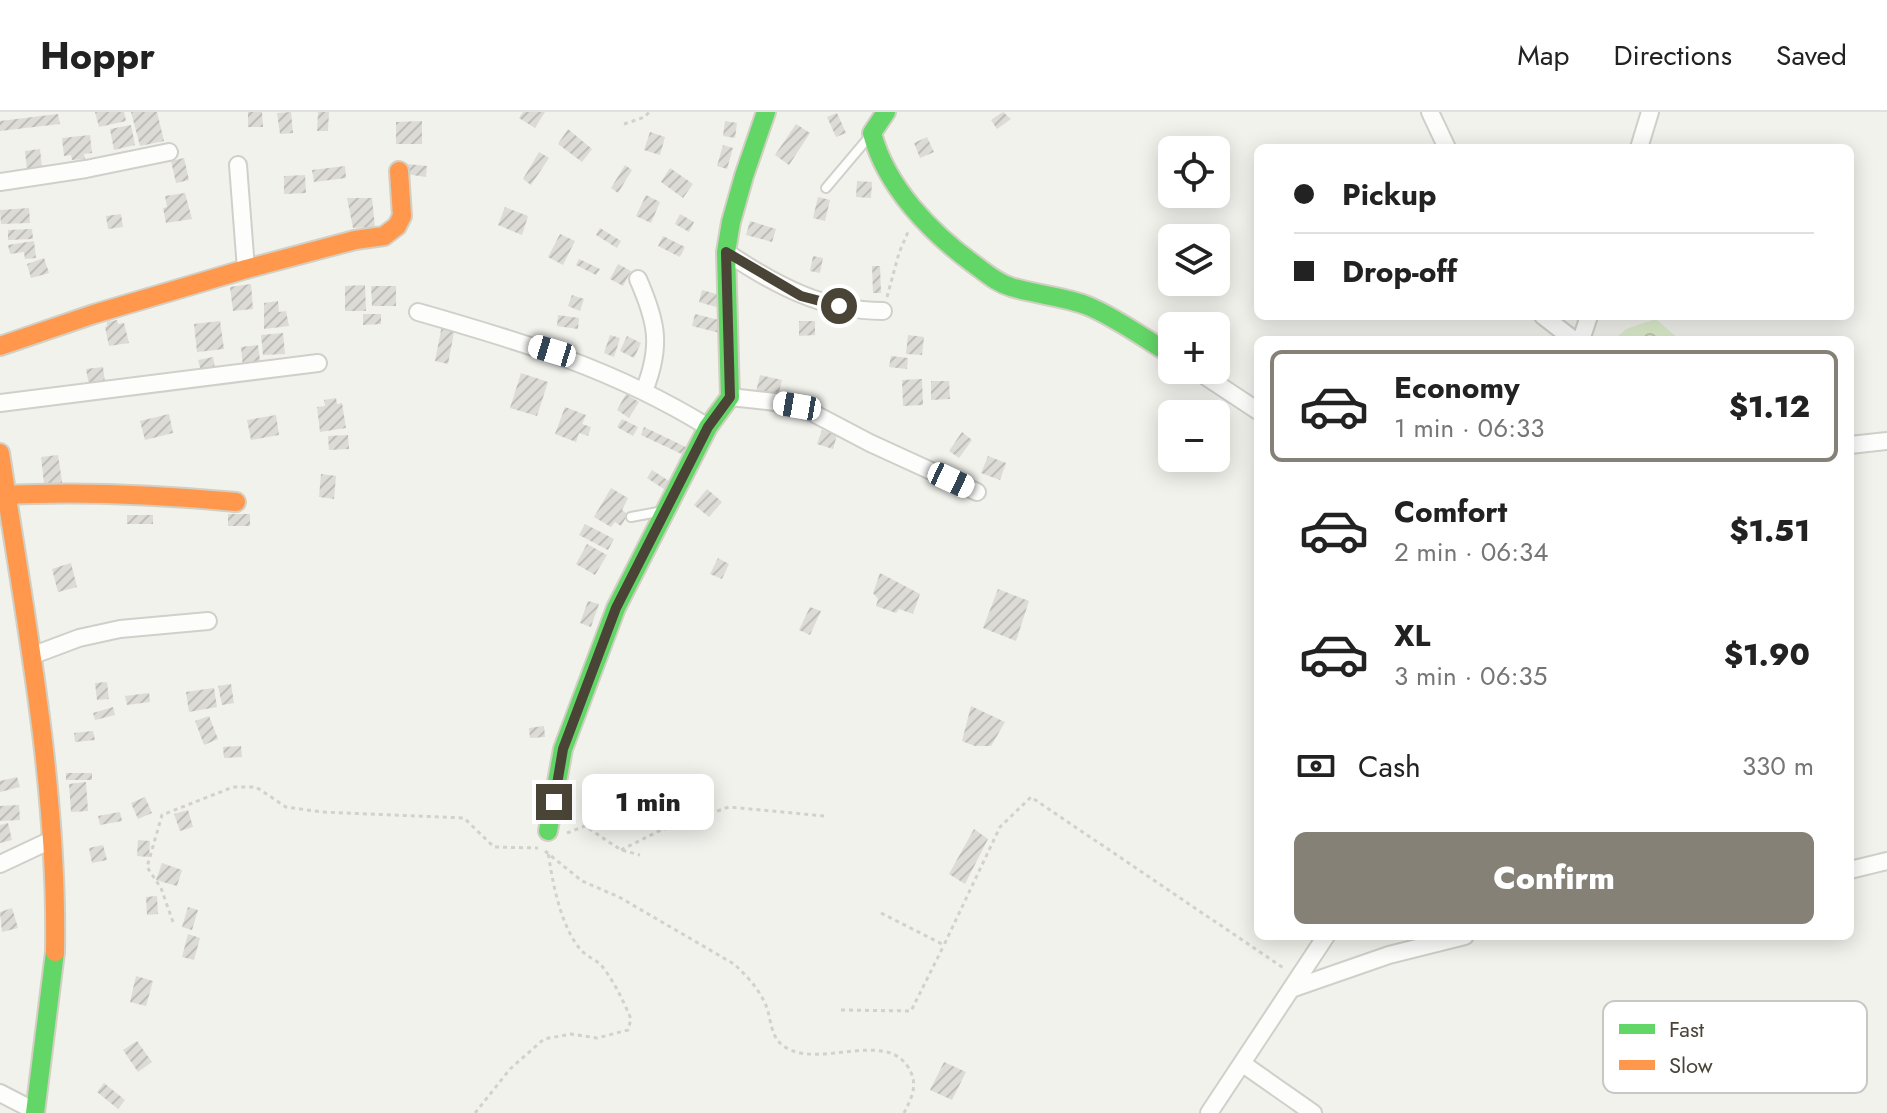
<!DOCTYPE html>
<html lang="en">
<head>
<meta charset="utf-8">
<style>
	:root { --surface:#fff; --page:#f2f2f2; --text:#222; --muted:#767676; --line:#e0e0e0; --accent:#858177 }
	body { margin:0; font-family:Jost,sans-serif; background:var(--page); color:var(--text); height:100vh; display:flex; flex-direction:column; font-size:30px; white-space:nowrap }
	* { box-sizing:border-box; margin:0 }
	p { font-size:26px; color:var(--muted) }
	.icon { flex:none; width:44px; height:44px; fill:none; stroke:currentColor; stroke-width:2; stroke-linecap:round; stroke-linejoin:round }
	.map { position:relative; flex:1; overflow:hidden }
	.drawer { position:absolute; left:1254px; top:224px; width:600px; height:604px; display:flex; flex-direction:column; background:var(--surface); border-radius:12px; box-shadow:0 4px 20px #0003 }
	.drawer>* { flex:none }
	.hud { position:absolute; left:1254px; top:32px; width:600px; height:176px; border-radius:12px; box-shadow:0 4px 20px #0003; display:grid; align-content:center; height:176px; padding:0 40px; background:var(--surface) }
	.controls { position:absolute; left:1158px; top:24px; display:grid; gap:16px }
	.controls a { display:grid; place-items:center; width:72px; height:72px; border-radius:12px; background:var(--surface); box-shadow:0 4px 20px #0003; font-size:40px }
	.end { position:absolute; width:36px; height:36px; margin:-18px; border:10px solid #4a4437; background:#fff; box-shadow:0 0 0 4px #fff }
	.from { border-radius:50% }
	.bubble { position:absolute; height:56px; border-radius:12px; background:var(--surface); box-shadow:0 4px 20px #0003; font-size:26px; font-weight:800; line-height:56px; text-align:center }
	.car { position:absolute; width:24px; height:48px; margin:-24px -12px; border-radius:10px; box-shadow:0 0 6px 2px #0007; background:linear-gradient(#fff 24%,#345 0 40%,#fff 0 76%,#345 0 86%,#fff 0) }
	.hud b { display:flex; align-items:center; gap:28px; height:76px; font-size:30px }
	.hud b+b { border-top:2px solid var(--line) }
	.hud i { width:20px; height:20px; background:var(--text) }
	ul { padding:14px 0 0; list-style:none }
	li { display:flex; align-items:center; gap:24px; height:112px; margin:0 16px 12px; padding:0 24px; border:4px solid transparent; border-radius:12px }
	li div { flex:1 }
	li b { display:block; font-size:30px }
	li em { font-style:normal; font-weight:800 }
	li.current { border-color:var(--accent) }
	li>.icon { width:72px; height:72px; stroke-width:1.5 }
	.pay { display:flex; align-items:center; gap:20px; height:88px; padding:0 40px; font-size:30px }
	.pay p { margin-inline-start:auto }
	.button { display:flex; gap:16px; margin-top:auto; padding:16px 40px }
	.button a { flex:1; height:92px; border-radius:12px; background:var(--accent); color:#fff; font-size:32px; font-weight:800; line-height:92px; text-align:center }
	header { display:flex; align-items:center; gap:48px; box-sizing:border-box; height:112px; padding:0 40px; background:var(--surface); border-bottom:2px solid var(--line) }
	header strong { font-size:38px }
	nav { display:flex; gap:44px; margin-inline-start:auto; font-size:28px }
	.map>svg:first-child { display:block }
	.forest { fill:url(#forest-crowns) }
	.building { fill:url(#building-hatch) }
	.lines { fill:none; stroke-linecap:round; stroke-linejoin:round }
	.lane-casing { stroke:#d0cfca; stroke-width:12 }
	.street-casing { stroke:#d0cfca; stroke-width:20 }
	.fast-casing { stroke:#d2cfc3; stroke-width:22 }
	.slow-casing { stroke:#d2cfc3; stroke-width:22 }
	.path { stroke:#d2d1cb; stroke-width:3; stroke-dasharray:4 4; stroke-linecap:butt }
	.lane { stroke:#fdfdfc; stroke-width:8 }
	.street { stroke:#fdfdfc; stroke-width:16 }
	.fast { stroke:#63d668; stroke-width:18 }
	.slow { stroke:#ff974d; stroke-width:18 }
	.route { stroke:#4a4437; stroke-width:10 }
	.key { fill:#fff; stroke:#c9c7c3; stroke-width:2 }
	.key-label { font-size:22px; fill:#4a4437 }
</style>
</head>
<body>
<header>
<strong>Hoppr</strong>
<nav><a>Map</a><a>Directions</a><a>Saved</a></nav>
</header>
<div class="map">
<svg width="1887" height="1001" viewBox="0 0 1887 1001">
	<defs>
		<pattern id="forest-crowns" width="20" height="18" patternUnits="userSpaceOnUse" patternTransform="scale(2)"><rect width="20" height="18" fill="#deeecd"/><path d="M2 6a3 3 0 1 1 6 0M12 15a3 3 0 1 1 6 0" fill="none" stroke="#c0cdb1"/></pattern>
		<pattern id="building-hatch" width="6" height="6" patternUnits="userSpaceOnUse" patternTransform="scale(2)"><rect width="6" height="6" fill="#dcdbd5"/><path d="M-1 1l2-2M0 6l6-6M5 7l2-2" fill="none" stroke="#bebdb7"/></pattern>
	</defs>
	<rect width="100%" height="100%" fill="#f2f2ed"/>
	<path class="forest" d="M1656,207L1680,228H1614L1626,217Z"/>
	<g class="building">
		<path d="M95,0H124L126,9L99,15Z"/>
		<path d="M131,0H157L164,29L140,34Z"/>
		<path d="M248,0H262L263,15H248Z"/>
		<path d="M291,0L293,21L280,22L277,1Z"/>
		<path d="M318,0H329L328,19H317Z"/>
		<path d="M523,0H545L535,16L519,6Z"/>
		<path d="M1003,0L1011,7L997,17L991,8Z"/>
		<path d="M837,1L846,21L836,25L827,5Z"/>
		<path d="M58,2L60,12L0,19V9Z"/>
		<path d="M422,9V32H396V10Z"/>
		<path d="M725,9L737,11L735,26L723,24Z"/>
		<path d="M796,12L810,21L789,53L775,43Z"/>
		<path d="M131,13L135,33L114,38L110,17Z"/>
		<path d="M568,17L592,37L582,50L558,32Z"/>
		<path d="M650,20L665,25L660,43L644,38Z"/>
		<path d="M90,23L92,41L84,42L85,47L72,48L71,43L64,44L62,26Z"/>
		<path d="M927,25L934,40L920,46L914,31Z"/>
		<path d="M723,33L733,36L727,57L717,54Z"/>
		<path d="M40,37L42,57L27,59L25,39Z"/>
		<path d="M539,40L549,46L531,73L523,67Z"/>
		<path d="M184,46L189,68L176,71L171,49Z"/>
		<path d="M407,52L427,54L426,65L406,62Z"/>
		<path d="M625,53L632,58L618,81L611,76Z"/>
		<path d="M345,54L346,66L314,70L312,58Z"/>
		<path d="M670,56L693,72L683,86L661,70Z"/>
		<path d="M305,63L306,81L284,82V64Z"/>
		<path d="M857,69L872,70L871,86L856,85Z"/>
		<path d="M185,81L192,107L166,111L163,96L167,95L165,84Z"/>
		<path d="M646,83L660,90L651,111L636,104Z"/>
		<path d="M818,85L830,88L825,109L813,106Z"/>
		<path d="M347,86H372L375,115L353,116Z"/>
		<path d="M505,95L528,104L522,123L498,113Z"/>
		<path d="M29,96L30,111L1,112L0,98Z"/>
		<path d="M121,102L123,115L108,117L106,104Z"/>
		<path d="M680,102L694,110L689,120L675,112Z"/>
		<path d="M750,109L776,117L772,130L746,123Z"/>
		<path d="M600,116L621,129L617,136L596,123Z"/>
		<path d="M32,117L33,127L8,128V118Z"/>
		<path d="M560,122L575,129L563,153L548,145Z"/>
		<path d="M663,124L685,135L680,145L658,134Z"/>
		<path d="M34,129L36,146L25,147L24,140L10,142L8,133Z"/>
		<path d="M813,144L823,146L820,161L810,159Z"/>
		<path d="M44,146L49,161L31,166L27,152Z"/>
		<path d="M579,147L600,157L596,163L576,153Z"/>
		<path d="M618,152L631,159L623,174L610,167Z"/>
		<path d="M872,154H880L881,181H873Z"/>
		<path d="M251,172L253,197L233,199L230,175Z"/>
		<path d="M365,173L366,199H345V174Z"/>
		<path d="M371,174H396V194H372Z"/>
		<path d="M702,178L720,183L716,195L699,190Z"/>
		<path d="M572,183L584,187L580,199L568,194Z"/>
		<path d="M278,189L279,200L286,199L289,214L264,217V191Z"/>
		<path d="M363,202H381V212L363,213Z"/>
		<path d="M695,202L723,209L720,221L692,214Z"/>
		<path d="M558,203L579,206L578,217L557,214Z"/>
		<path d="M117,208L118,212L124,211L129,231L109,234L105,215L107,214V210Z"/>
		<path d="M220,209L224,237L197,240L194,212Z"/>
		<path d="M799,209H815V223L799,224Z"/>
		<path d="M442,213L455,215L448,252L435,249Z"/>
		<path d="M283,221L285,242L263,243L261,223Z"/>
		<path d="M610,223L620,226L614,245L604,241Z"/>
		<path d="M908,223L924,225L922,243L906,242Z"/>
		<path d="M627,224L641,231L634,246L620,239Z"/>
		<path d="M258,233L260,249L250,250L251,256H243L241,235Z"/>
		<path d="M891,244L908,246L907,257L889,255Z"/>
		<path d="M213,245L215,256L201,259L198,248Z"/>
		<path d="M103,255L105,270L89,273L86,257Z"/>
		<path d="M521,261L548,270L537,304L510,296Z"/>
		<path d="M760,263L782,268L778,285L756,280Z"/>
		<path d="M922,267L923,293L903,294L902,268Z"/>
		<path d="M931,269H949L950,287L931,288Z"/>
		<path d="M626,282L639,290L629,306L617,298Z"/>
		<path d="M336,286L337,292L342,291L346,316L320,320L317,295L325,294L324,288Z"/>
		<path d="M565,295L586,303L582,312L591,315L588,324L579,321L576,330L555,322Z"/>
		<path d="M169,302L173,321L145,328L140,309Z"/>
		<path d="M276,303L279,323L251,328L247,308Z"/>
		<path d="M622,307L638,315L633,324L617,315Z"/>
		<path d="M644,315L692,338L688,345L641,323Z"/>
		<path d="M822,318L837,323L833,337L817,332Z"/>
		<path d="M962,320L972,328L959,346L949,339Z"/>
		<path d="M348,323L349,337L329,338L328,324Z"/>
		<path d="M58,343L63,376L44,371L41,345Z"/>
		<path d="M988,344L1006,351L1000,368L981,361Z"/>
		<path d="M652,358L678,375L673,383L647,366Z"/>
		<path d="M321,362L336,364L334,387L319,385Z"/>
		<path d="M611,376L628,386L622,398L628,402L621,414L615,410L611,415L594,405Z"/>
		<path d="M707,377L722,390L709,405L694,393Z"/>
		<rect x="228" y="402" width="22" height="12"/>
		<rect x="127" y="403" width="26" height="9"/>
		<path d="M585,412L614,427L608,438L579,423Z"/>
		<path d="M587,432L607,443L595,463L576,452Z"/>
		<path d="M718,446L729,452L722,467L710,462Z"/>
		<path d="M71,451L77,475L58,480L52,457Z"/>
		<path d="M880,461L920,482L913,502L899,497L896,501L876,494L878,487L873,481Z"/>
		<path d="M998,477L1029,489L1016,529L983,516Z"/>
		<path d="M588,489L599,492L591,515L580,511Z"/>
		<path d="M810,495L821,499L810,523L799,518Z"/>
		<path d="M107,570L109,587L97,588L95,571Z"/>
		<path d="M231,572L234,591L222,593L218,574Z"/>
		<path d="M214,576L217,595L189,600L186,580Z"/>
		<path d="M149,581L150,590L127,593L125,584Z"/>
		<path d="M971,594L1005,610L991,634H975L962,629Z"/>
		<path d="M113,595L115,603L95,608L93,601Z"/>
		<path d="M209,604L218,627L204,633L195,609Z"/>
		<path d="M544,614L545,625L530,626L529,616Z"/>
		<path d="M93,619L95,628L75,630L74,621Z"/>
		<path d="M241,634L242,645L224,646L223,635Z"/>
		<rect x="66" y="661" width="26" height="7"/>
		<path d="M17,665L20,675L0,680V669Z"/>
		<path d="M86,670L88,699L71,700L69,672Z"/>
		<path d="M145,685L152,701L138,707L131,691Z"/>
		<path d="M19,693L20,708L0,709V694Z"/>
		<path d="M188,698L193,715L180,719L174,702Z"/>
		<path d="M120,700L122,709L100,713L98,704Z"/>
		<path d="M8,711L12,728L0,731V713Z"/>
		<path d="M974,717L988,727L965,772L949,762Z"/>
		<path d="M138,728L150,729L149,745L137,744Z"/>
		<path d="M103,733L107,748L92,751L89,736Z"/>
		<path d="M162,751L182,758L177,774L156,768Z"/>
		<path d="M157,784L158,802L147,803L146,785Z"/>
		<path d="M188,795L198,798L192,818L182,815Z"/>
		<path d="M12,796L18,816L2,820L0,800Z"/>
		<path d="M188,822L200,826L194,848L182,845Z"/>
		<path d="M136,864L153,869L146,894L130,890Z"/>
		<path d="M137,929L152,950L138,960L123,938Z"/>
		<path d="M944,950L966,960L952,988L930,978Z"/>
		<path d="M104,971L125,988L118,997L97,980Z"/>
	</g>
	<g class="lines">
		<defs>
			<g id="lane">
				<path d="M826,76L869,25"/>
				<path d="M631,405L658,400"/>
			</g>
			<g id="street">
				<path d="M1430,0L1447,36"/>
				<path d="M1639,36L1650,0"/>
				<path d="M238,53L246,157"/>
				<path d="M0,70L86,57L169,40"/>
				<path d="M726,140C775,173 823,199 883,199"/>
				<path d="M638,167C657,210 662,234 644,279"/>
				<path d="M418,200C523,230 614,257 708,315"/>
				<path d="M1543,204L1574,228"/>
				<path d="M1581,228L1589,204"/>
				<path d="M1196,258L1258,299"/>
				<path d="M730,285L775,290L811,300L870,331L977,380"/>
				<path d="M0,291L318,251"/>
				<path d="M1850,333L1887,329"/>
				<path d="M31,544L79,526L120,517L208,509"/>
				<path d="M0,752L49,729"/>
				<path d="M1850,758L1887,749"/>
				<path d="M1291,877L1389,843L1465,824"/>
				<path d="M1243,952L1313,1001"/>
				<path d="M0,981L35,999"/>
				<path d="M1209,1001L1326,824"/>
			</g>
			<g id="fast">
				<path d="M886,0L872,21C886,75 931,121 975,153C986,161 997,171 1011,175C1036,183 1063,184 1088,194C1117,206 1145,227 1172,243"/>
				<path d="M548,719L563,637L616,496L708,315L730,285L726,140L731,110L744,64L766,0"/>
				<path d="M35,1001L55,840"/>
			</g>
			<g id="slow">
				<path d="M0,234L94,202L246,157L355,128L384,124L397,114L402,104L399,59"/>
				<path d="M0,341C25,505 58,673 55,840"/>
				<path d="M0,383C82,379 154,382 236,390"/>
			</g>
		</defs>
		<use href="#lane" class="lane-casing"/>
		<use href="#street" class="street-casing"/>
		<use href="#fast" class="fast-casing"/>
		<use href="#slow" class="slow-casing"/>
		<g class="path">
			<path d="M624,12L645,5L649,0"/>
			<path d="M887,185L899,141L908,120"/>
			<path d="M567,721L585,714L621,738L640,743"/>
			<path d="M621,738L659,719L729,695L824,704"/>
			<path d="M545,739L582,769L619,785L734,852C746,863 758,876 765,891C772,906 769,925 785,935C818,957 885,918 908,955C919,972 912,985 904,1001"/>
			<path d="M881,801L944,833L1000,715L1031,685L1285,857"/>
			<path d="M173,810L161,776L147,755L162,703L233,675H256L286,695L322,700L464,706L494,735L538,736"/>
			<path d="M841,898L911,899L944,833"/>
			<path d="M475,1001L510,957L544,927L571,922L597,926L628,918L631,907C623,888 614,869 601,853C595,847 586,844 581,838C561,816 552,769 548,739"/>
		</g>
		<use href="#lane" class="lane"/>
		<use href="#street" class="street"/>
		<use href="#fast" class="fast"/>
		<use href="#slow" class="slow"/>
	</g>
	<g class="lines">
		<path class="route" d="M554,690L563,637L616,496L708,315L730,285L726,140L801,184L839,194"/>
	</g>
	<rect x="1603" y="889" width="264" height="92" rx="12" class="key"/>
	<rect x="1619" y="912" width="36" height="10" fill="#63d668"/>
	<rect x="1619" y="948" width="36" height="10" fill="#ff974d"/>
	<g class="key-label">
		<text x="1669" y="925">Fast</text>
		<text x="1669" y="961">Slow</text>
	</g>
</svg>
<div class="controls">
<a><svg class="icon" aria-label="locate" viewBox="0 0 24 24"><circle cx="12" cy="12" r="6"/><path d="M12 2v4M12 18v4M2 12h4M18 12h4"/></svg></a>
<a><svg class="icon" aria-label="layers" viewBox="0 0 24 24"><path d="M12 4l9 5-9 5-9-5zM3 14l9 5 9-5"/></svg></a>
<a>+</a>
<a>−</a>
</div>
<i class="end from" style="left:839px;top:194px"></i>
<i class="end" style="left:554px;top:690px"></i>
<div class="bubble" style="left:582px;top:662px;width:132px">1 min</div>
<i class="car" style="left:552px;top:239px;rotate:287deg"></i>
<i class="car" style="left:797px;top:294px;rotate:280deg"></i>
<i class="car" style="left:951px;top:368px;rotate:115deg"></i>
<div class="hud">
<b><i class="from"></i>Pickup</b>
<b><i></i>Drop-off</b>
</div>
<section class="drawer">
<ul>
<li class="current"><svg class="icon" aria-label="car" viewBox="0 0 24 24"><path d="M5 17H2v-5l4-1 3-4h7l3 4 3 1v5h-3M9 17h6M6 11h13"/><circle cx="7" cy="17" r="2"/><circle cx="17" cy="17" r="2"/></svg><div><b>Economy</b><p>1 min · 06:33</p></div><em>$1.12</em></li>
<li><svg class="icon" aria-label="car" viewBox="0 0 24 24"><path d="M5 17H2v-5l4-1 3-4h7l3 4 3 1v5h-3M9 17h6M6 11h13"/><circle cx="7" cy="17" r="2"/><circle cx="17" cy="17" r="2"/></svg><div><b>Comfort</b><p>2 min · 06:34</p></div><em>$1.51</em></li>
<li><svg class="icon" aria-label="car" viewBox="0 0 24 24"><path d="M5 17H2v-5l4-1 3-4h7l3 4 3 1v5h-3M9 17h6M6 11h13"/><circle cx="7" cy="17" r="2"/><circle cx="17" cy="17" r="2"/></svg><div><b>XL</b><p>3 min · 06:35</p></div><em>$1.90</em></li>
</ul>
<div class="pay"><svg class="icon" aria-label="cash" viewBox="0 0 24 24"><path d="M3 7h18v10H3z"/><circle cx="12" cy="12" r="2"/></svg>Cash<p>330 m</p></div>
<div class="button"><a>Confirm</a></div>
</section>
</div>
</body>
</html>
